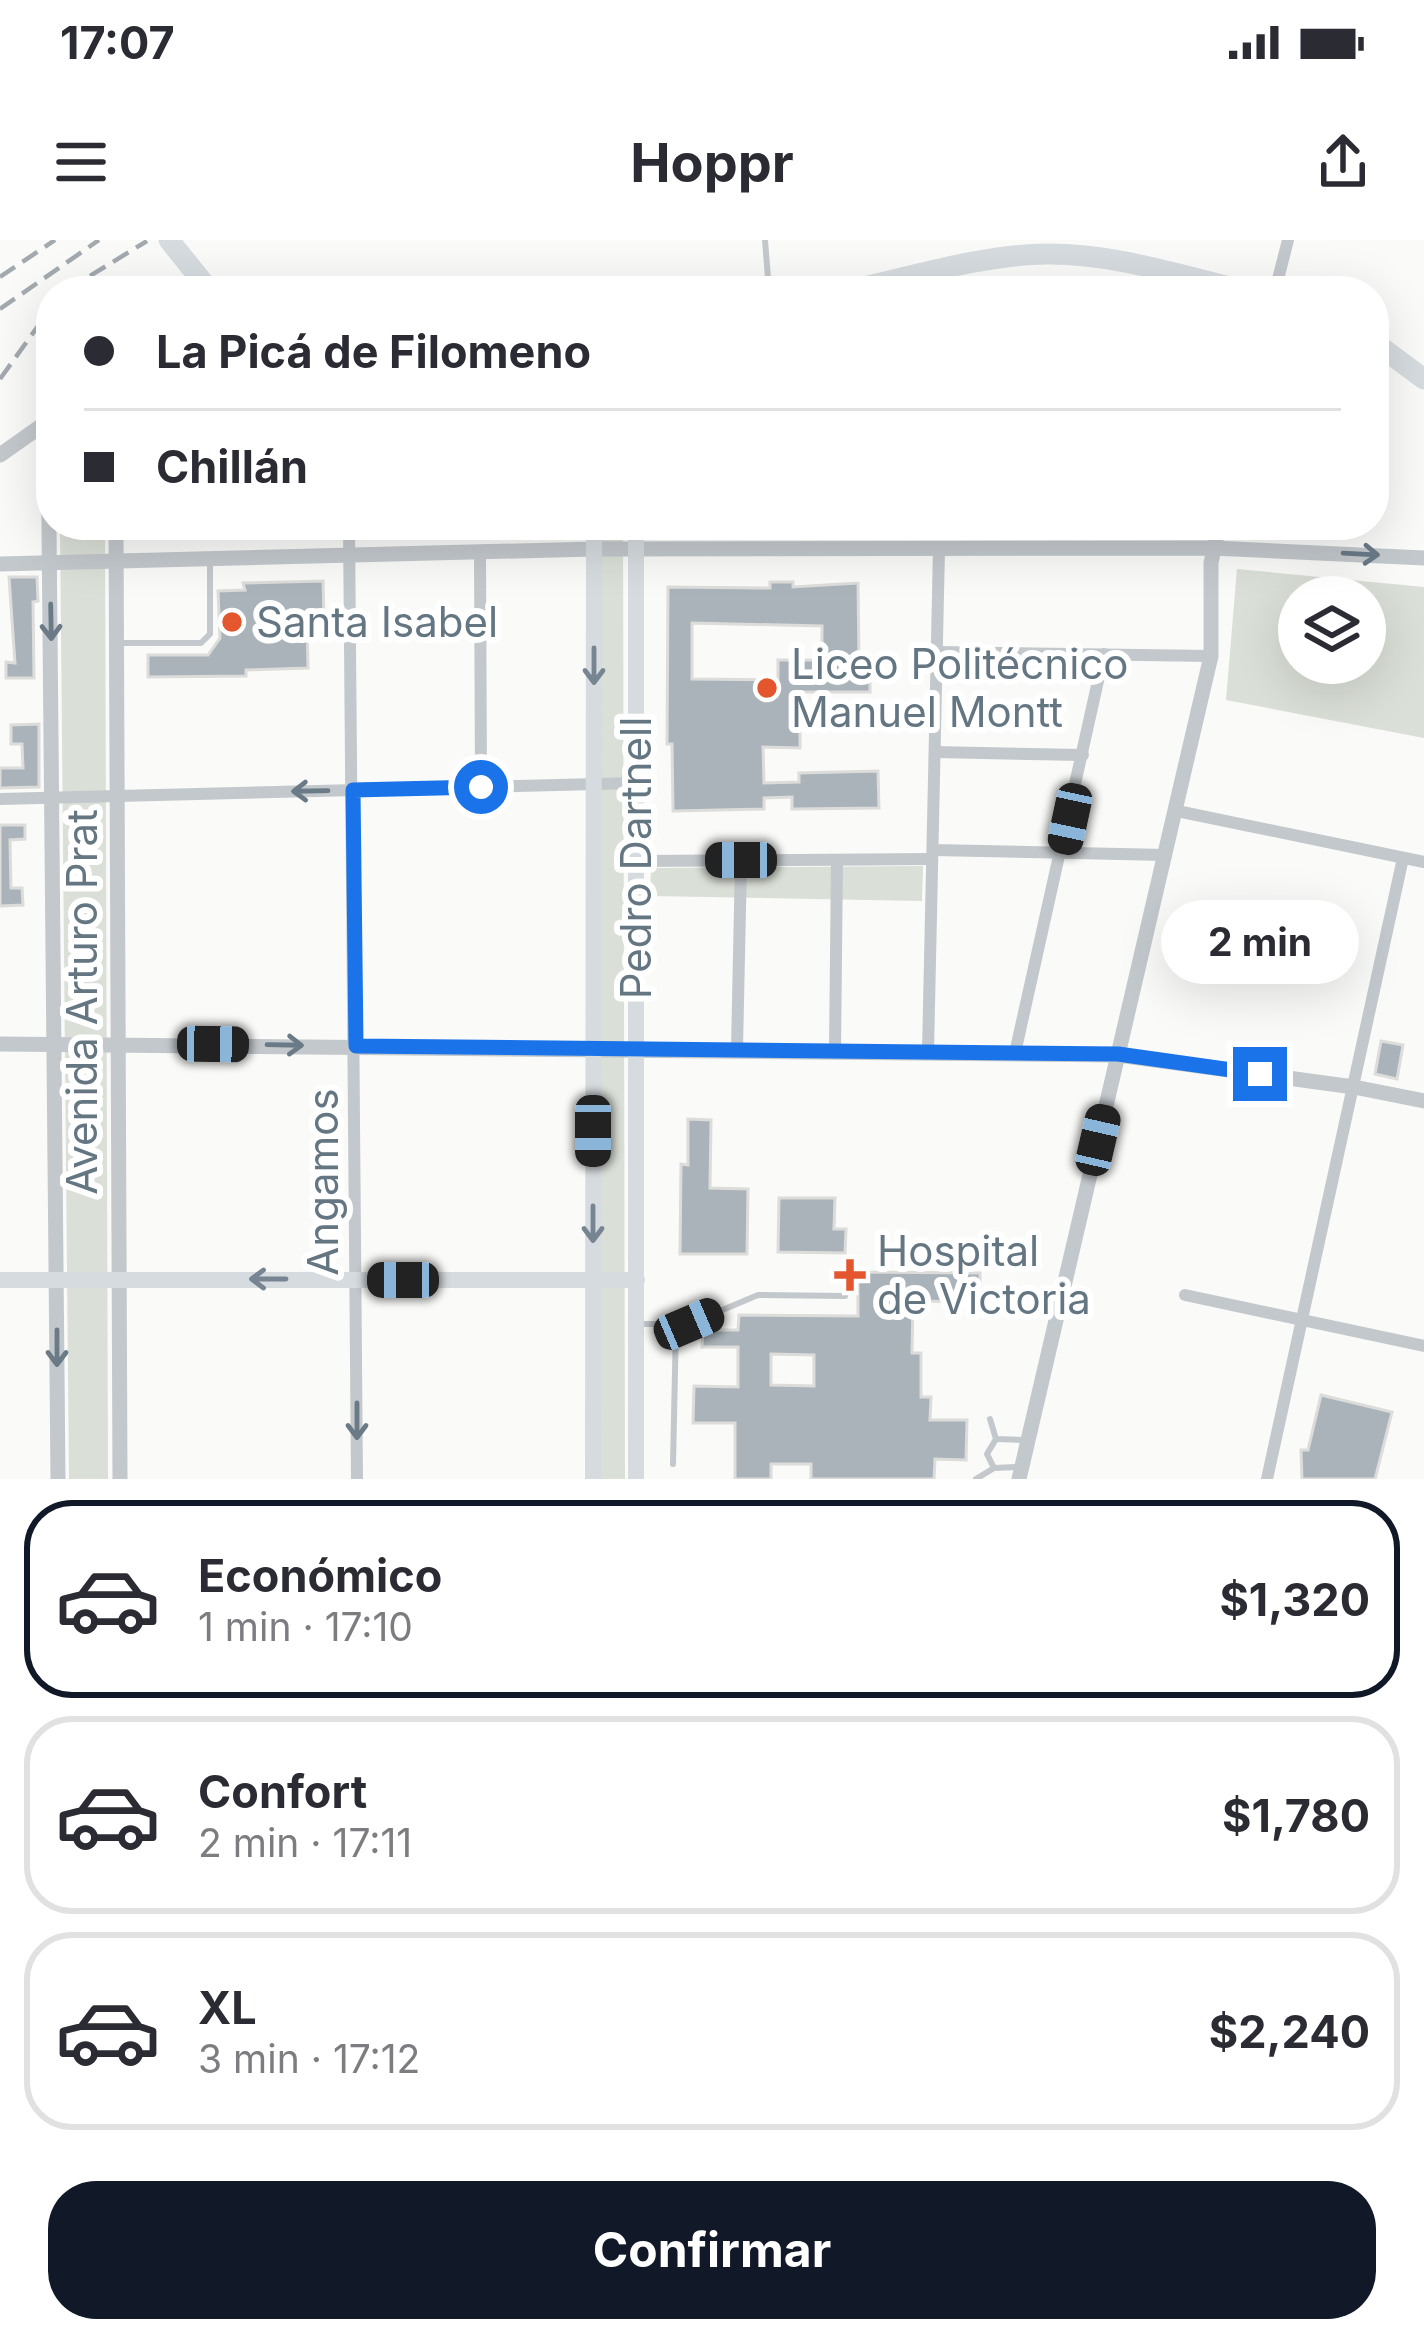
<!DOCTYPE html>
<html lang="es">
<head>
<meta charset="utf-8">
<style>
	:root { --surface:#fff; --page:#f7f7f7; --text:#2b2b33; --muted:#7c7c81; --line:#e1e1e2; --accent:#111827 }
	body { margin:0; font-family:Inter,sans-serif; background:var(--page); color:var(--text); height:100vh; display:flex; flex-direction:column; font-size:45px; white-space:nowrap }
	* { box-sizing:border-box; margin:0 }
	p { font-size:39px; color:var(--muted) }
	.icon { flex:none; width:66px; height:66px; fill:none; stroke:currentColor; stroke-width:2; stroke-linecap:round; stroke-linejoin:round }
	.map { position:relative; height:1239px; overflow:hidden }
	.details { display:flex; flex-direction:column; background:var(--surface); flex:1 }
	.details>* { flex:none }
	.guide { position:absolute; left:36px; top:36px; width:1353px; height:264px; border-radius:48px; box-shadow:0 12px 48px #0002; display:grid; align-content:center; height:264px; padding:0 48px; background:var(--surface) }
	.buttons { position:absolute; left:1278px; top:336px; display:grid; gap:24px }
	.buttons a { display:grid; place-items:center; width:108px; height:108px; border-radius:50%; background:var(--surface); box-shadow:0 12px 48px #0002; font-size:60px }
	.end { position:absolute; width:54px; height:54px; margin:-27px; border:15px solid #1a73e8; background:#fff; box-shadow:0 0 0 6px #fff }
	.from { border-radius:50% }
	.bubble { position:absolute; height:84px; border-radius:42px; background:var(--surface); box-shadow:0 12px 48px #0002; font-size:39px; font-weight:700; line-height:84px; text-align:center }
	.car { position:absolute; width:36px; height:72px; margin:-36px -18px; border-radius:15px; box-shadow:0 0 9px 3px #0007; background:linear-gradient(#222 24%,#8ab4d8 0 40%,#222 0 76%,#8ab4d8 0 86%,#222 0) }
	.guide b { display:flex; align-items:center; gap:42px; height:114px; font-size:45px }
	.guide b+b { border-top:3px solid var(--line) }
	.guide i { width:30px; height:30px; background:var(--text) }
	ul { padding:21px 0 0; list-style:none }
	li { display:flex; align-items:center; gap:36px; height:198px; margin:0 24px 18px; padding:0 24px; border:6px solid var(--line); border-radius:48px }
	li div { flex:1 }
	li b { display:block; font-size:45px }
	li em { font-style:normal; font-weight:700 }
	li.current { border-color:var(--accent) }
	li>.icon { width:108px; height:108px; stroke-width:1.5 }
	.button { display:flex; gap:24px; margin-top:auto; padding:24px 48px }
	.button a { flex:1; height:138px; border-radius:48px; background:var(--accent); color:#fff; font-size:48px; font-weight:700; line-height:138px; text-align:center }
	.status { display:flex; justify-content:space-between; align-items:center; height:84px; padding:0 60px; background:var(--surface); direction:ltr }
	.status svg { height:33px; fill:currentColor }
	header { display:flex; justify-content:space-between; align-items:center; height:156px; padding:0 48px; background:var(--surface); font-size:54px; font-weight:700 }
	.map>svg:first-child { display:block }
	.green { fill:#dadfd7; fill-rule:evenodd }
	.building { fill:#aab3b9; stroke:#dcdcda; stroke-width:3; fill-rule:evenodd }
	.lines { fill:none; stroke-linecap:round; stroke-linejoin:round }
	.service { stroke:#c3c8cc; stroke-width:6 }
	.minor { stroke:#c3c8cc; stroke-width:12 }
	.tertiary { stroke:#c3c8cc; stroke-width:15 }
	.secondary { stroke:#d6dbdf; stroke-width:16 }
	.trunk { stroke:#d6dbdf; stroke-width:21 }
	.rail { stroke:#a2aab0; stroke-width:4.5; stroke-dasharray:18 9; stroke-linecap:butt }
	.oneway { stroke:#6a7a87 }
	.oneway2 { stroke:#768591 }
	.route { stroke:#1a73e8; stroke-width:15 }
	.poi-dot { fill:#e4572e; stroke:#fff; stroke-width:4.5 }
	.labels { text-anchor:middle; stroke-width:12; stroke-linejoin:round; paint-order:stroke }
	.poi-label { font-size:42px; fill:#657683; stroke:#fff; text-anchor:start }
	.street-label { font-size:42px; fill:#657683; stroke:#fff }
</style>
</head>
<body>
<div class="status"><b>17:07</b><svg viewBox="0 0 49 12"><path d="M0 12V9h3v3zM5 12V6h3v6zM10 12V3h3v9zM15 12V0h3v12zM26 1h20v11H26zM47 4h2v5h-2z"/></svg></div>
<header><svg class="icon" aria-label="menu" viewBox="0 0 24 24"><path d="M4 6h16M4 12h16M4 18h16"/></svg>Hoppr<svg class="icon" aria-label="share" viewBox="0 0 24 24"><path d="M12 15V3M7 8l5-5 5 5M5 13v7h14v-7"/></svg></header>
<div class="map">
<svg width="1424" height="1239" viewBox="0 0 1424 1239">
	<rect width="100%" height="100%" fill="#fafaf8"/>
	<g class="green">
		<path d="M60,285H105L108,1239H69Z"/>
		<path d="M601,285H623L625,1239H599Z"/>
		<path d="M1237,329L1424,347V498L1226,460ZM1299,357H1365V423H1299Z"/>
		<path d="M923,626L922,661L650,656L651,628Z"/>
	</g>
	<g class="building">
		<path d="M141,285H309V295L142,297Z"/>
		<path d="M9,337H37L38,361L33,362L34,438H6V422L15,423Z"/>
		<path d="M323,341L324,377L307,378L308,428L246,430V436L148,437V415H208L220,398L218,351L245,350L243,343Z"/>
		<path d="M770,342H793V347L858,343L859,420H870V452H800V508L763,507L764,543L799,542V533L878,531L879,568L792,569V557L764,558V569L673,571L672,504H667L668,347L770,348ZM692,383L822,386V420H778V440L692,439Z"/>
		<path d="M39,484V547L0,548V528H23L22,504H11V485Z"/>
		<path d="M0,585H25V599L10,600L11,648H22L23,665L0,666Z"/>
		<path d="M1381,801L1403,805L1397,839L1375,834Z"/>
		<path d="M688,879L711,880L710,948L748,949L747,1014H680L681,924L688,925Z"/>
		<path d="M779,958H835L834,989H846L845,1013L778,1012Z"/>
		<path d="M858,1032L980,1033V1062L913,1061L912,1113H921V1157H931L930,1180H967L966,1220L935,1219L934,1239H811V1224H771V1239H735V1183H693L694,1146L738,1147V1107H702L703,1090H738L739,1075L858,1076ZM771,1114L814,1115V1146L771,1145Z"/>
		<path d="M1321,1155L1392,1172L1375,1239H1302L1301,1210H1308Z"/>
	</g>
	<g class="lines">
		<g class="service">
			<path d="M765,0L769,51"/>
			<path d="M119,403H201L210,394V321"/>
			<path d="M638,1084H689L758,1055L845,1056"/>
			<path d="M990,1179L996,1199L1025,1200"/>
			<path d="M996,1199L987,1214L994,1228L1017,1227"/>
			<path d="M673,1224L676,1085"/>
			<path d="M976,1239L994,1228"/>
		</g>
		<g class="minor">
			<path d="M1275,51L1288,0"/>
			<path d="M349,285L357,1239"/>
			<path d="M480,312L481,546"/>
			<path d="M937,412L1211,416"/>
			<path d="M935,512L1083,515"/>
			<path d="M0,559L636,543"/>
			<path d="M1177,571L1424,622"/>
			<path d="M933,610L1166,615"/>
			<path d="M636,621L932,619"/>
			<path d="M737,809L741,620"/>
			<path d="M835,811L837,620"/>
			<path d="M928,812L939,309"/>
			<path d="M1015,813L1104,414"/>
			<path d="M1185,1055L1424,1106"/>
			<path d="M1267,1239L1403,618"/>
		</g>
		<g class="tertiary">
			<path d="M48,181L58,1239"/>
			<path d="M0,215L51,179"/>
			<path d="M116,285L120,1239"/>
			<path d="M0,324L594,309L1213,308L1424,318"/>
			<path d="M0,804L1118,815L1354,847L1424,861"/>
			<path d="M1019,1239L1211,416V323L1219,285"/>
		</g>
		<g class="secondary">
			<path d="M636,285V1239"/>
			<path d="M0,1040H637"/>
			<path d="M593,1239L594,285"/>
		</g>
		<g class="trunk">
			<path d="M169,0L210,51"/>
			<path d="M846,51C911,37 980,15 1046,14C1113,13 1182,36 1246,51"/>
			<path d="M1374,102L1424,139"/>
		</g>
		<g class="rail">
			<path d="M0,37L55,0"/>
			<path d="M67,50L147,1"/>
			<path d="M0,69L99,0"/>
			<path d="M0,139L51,68"/>
		</g>
	</g>
	<defs><path id="oneway-shaft" d="M-6 0H5M1.5-3L5.5 0L1.5 3" fill="none" stroke-width="1.6" stroke-linecap="round" stroke-linejoin="round" transform="scale(3)"/></defs>
	<g class="oneway">
		<use href="#oneway-shaft" transform="translate(1361 314) rotate(3)"/>
		<use href="#oneway-shaft" transform="translate(51 382) rotate(89)"/>
		<use href="#oneway-shaft" transform="translate(310 551) rotate(179)"/>
		<use href="#oneway-shaft" transform="translate(285 805) rotate(1)"/>
		<use href="#oneway-shaft" transform="translate(57 1108) rotate(90)"/>
		<use href="#oneway-shaft" transform="translate(357 1181) rotate(90)"/>
	</g>
	<g class="oneway2">
		<use href="#oneway-shaft" transform="translate(594 426) rotate(90)"/>
		<use href="#oneway-shaft" transform="translate(593 984) rotate(90)"/>
		<use href="#oneway-shaft" transform="translate(268 1039) rotate(-180)"/>
	</g>
	<g class="lines">
		<path class="route" d="M481,547L353,550L356,806L1118,814L1260,834"/>
	</g>
	<g class="poi-dot">
		<circle cx="232" cy="382" r="12"/>
		<circle cx="767" cy="448" r="12"/>
		<path d="M844 1017h12v12h12v12h-12v12h-12v-12h-12v-12h12z"/>
	</g>
	<g class="labels">
		<g class="poi-label">
			<text x="256" y="397">Santa Isabel</text>
			<text x="791" y="439">Liceo Politécnico<tspan x="791" dy="48">Manuel Montt</tspan></text>
			<text x="877" y="1026">Hospital<tspan x="877" dy="48">de Victoria</tspan></text>
		</g>
		<g class="street-label">
			<text transform="translate(636 618) rotate(-90)" y="15">Pedro Dartnell</text>
			<text transform="translate(82 762) rotate(-90)" y="15">Avenida Arturo Prat</text>
			<text transform="translate(323 942) rotate(-90)" y="15">Angamos</text>
		</g>
	</g>
</svg>
<div class="buttons">
<a><svg class="icon" aria-label="layers" viewBox="0 0 24 24"><path d="M12 4l9 5-9 5-9-5zM3 14l9 5 9-5"/></svg></a>
</div>
<i class="end from" style="left:481px;top:547px"></i>
<i class="end" style="left:1260px;top:834px"></i>
<div class="bubble" style="left:1161px;top:660px;width:198px">2 min</div>
<i class="car" style="left:1070px;top:579px;rotate:192deg"></i>
<i class="car" style="left:741px;top:620px;rotate:270deg"></i>
<i class="car" style="left:213px;top:804px;rotate:91deg"></i>
<i class="car" style="left:593px;top:891px;rotate:180deg"></i>
<i class="car" style="left:1098px;top:900px;rotate:13deg"></i>
<i class="car" style="left:403px;top:1040px;rotate:270deg"></i>
<i class="car" style="left:689px;top:1084px;rotate:67deg"></i>
<div class="guide">
<b><i class="from"></i>La Picá de Filomeno</b>
<b><i></i>Chillán</b>
</div>
</div>
<section class="details">
<ul>
<li class="current"><svg class="icon" aria-label="car" viewBox="0 0 24 24"><path d="M5 17H2v-5l4-1 3-4h7l3 4 3 1v5h-3M9 17h6M6 11h13"/><circle cx="7" cy="17" r="2"/><circle cx="17" cy="17" r="2"/></svg><div><b>Económico</b><p>1 min · 17:10</p></div><em>$1,320</em></li>
<li><svg class="icon" aria-label="car" viewBox="0 0 24 24"><path d="M5 17H2v-5l4-1 3-4h7l3 4 3 1v5h-3M9 17h6M6 11h13"/><circle cx="7" cy="17" r="2"/><circle cx="17" cy="17" r="2"/></svg><div><b>Confort</b><p>2 min · 17:11</p></div><em>$1,780</em></li>
<li><svg class="icon" aria-label="car" viewBox="0 0 24 24"><path d="M5 17H2v-5l4-1 3-4h7l3 4 3 1v5h-3M9 17h6M6 11h13"/><circle cx="7" cy="17" r="2"/><circle cx="17" cy="17" r="2"/></svg><div><b>XL</b><p>3 min · 17:12</p></div><em>$2,240</em></li>
</ul>
<div class="button"><a>Confirmar</a></div>
</section>
</body>
</html>
